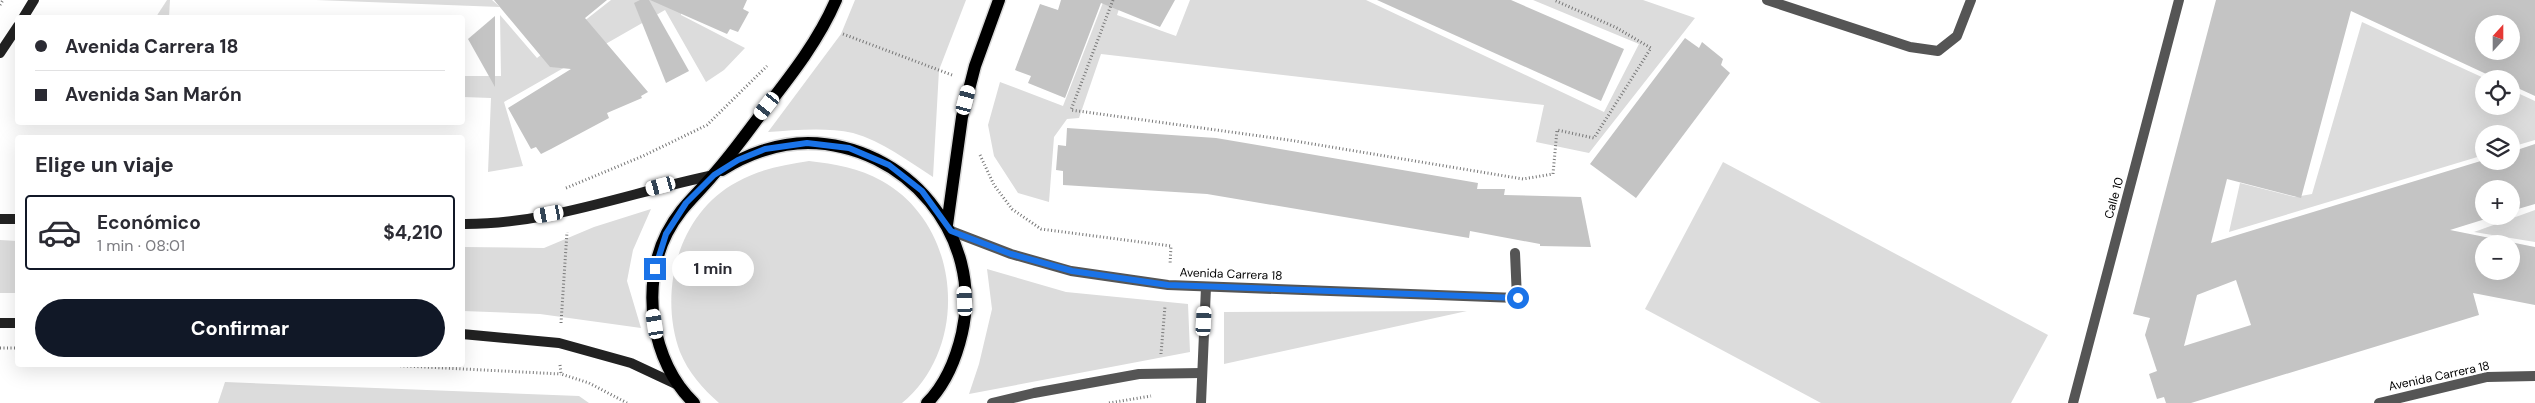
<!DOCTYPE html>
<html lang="es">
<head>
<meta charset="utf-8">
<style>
	:root { --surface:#fff; --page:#f2f2f3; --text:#2b2b33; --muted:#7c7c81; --line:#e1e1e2; --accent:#111827 }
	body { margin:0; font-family:"DM Sans",sans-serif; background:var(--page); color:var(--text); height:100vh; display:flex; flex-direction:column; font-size:19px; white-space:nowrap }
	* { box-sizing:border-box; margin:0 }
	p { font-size:16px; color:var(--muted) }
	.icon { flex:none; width:28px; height:28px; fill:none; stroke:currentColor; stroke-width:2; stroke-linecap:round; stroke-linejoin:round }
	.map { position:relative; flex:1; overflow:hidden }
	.side { position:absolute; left:15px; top:135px; width:450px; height:232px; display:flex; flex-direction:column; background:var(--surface); border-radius:5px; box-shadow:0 5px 20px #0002 }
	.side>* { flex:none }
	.hud { position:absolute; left:15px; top:15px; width:450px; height:110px; border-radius:5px; box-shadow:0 5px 20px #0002; display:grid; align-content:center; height:110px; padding:0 20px; background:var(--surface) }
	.needle { width:32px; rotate:21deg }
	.controls { position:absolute; left:2475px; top:15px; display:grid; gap:10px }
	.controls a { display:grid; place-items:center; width:45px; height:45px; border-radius:50%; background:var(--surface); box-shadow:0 5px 20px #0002; font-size:25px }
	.end { position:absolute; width:22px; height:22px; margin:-11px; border:6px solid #1a73e8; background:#fff; box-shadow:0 0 0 2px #fff }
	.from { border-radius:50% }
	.bubble { position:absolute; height:35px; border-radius:18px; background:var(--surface); box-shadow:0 5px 20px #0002; font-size:16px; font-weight:700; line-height:35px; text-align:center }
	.car { position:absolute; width:15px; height:30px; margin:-15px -8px; border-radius:6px; box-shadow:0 0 4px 1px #0007; background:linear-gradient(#fff 24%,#345 0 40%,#fff 0 76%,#345 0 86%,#fff 0) }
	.hud b { display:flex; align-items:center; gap:18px; height:48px; font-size:19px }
	.hud b+b { border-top:1px solid var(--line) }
	.hud i { width:12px; height:12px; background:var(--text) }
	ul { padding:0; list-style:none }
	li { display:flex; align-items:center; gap:15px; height:75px; margin:0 10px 8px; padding:0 10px; border:2px solid var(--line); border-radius:5px }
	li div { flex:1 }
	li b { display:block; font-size:19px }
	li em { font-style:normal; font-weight:700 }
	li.active { border-color:var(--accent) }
	li>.icon { width:45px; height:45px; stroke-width:1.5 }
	h2 { padding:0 20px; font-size:22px; line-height:60px }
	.action { display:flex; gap:10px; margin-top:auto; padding:10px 20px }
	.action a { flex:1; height:58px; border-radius:30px; background:var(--accent); color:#fff; font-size:20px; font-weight:700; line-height:58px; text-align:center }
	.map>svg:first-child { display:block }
	.green { fill:#dcdcdc }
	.building { fill:#c4c4c4; fill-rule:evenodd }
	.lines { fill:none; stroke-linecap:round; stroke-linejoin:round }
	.primary-casing { stroke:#dbdbdb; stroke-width:15 }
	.path { stroke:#777; stroke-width:3; stroke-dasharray:1 2.5; stroke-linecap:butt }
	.service { stroke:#555; stroke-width:10 }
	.minor { stroke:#555; stroke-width:10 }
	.tertiary { stroke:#555; stroke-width:10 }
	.secondary { stroke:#222; stroke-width:10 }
	.primary { stroke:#000; stroke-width:12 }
	.route { stroke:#1a73e8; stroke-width:6 }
	.labels { text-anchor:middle; stroke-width:4; stroke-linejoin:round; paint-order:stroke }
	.street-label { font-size:12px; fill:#000; stroke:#fff }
</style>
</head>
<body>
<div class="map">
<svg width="2535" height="403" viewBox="0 0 2535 403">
	<rect width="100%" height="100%" fill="#fff"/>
	<g class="green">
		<path d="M167,0H170L169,17H156Z"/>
		<path d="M316,0H492L500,7Z"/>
		<path d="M611,0H683L681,15L745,48L724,70L706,82L665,10L504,102L523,166L488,172L491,98L463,97V76H501L500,15L537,58Z"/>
		<path d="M855,0H966L939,70L933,177C908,161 882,141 853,133C826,127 796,130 768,132L841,34Z"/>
		<path d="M1104,0H1122L1117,15L1176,36L1190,0H1366L1604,112L1639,44L1533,0H1643L1695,18L1589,153L1536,142L1544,105L1101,54L1079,118L1067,119L1054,137L1049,202L1018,193L994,156L988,125L1000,82L1063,106Z"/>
		<path d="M2362,22L2486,79H2484V106H2511V90L2535,101V140L2511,147V134H2484V155L2229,232L2240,183L2295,197L2312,194Z"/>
		<path d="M809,161C835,164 859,168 882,181C961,225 971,346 902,403H719C703,389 688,372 680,352C658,292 678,213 737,182C760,169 783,165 809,161Z"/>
		<path d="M1723,162L2048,335L2011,403H1821L1645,309Z"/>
		<path d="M651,209L633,250L627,281L641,328L540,314L463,311V247L544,248L594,227Z"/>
		<path d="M2535,210V242L2474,232Z"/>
		<path d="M0,240L17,241V293H0Z"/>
		<path d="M987,269L1066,292L1188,304L1190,352L969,394L979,364L992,309Z"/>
		<path d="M1467,311L1224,364V312Z"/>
		<path d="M225,382L579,396L589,403H218Z"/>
	</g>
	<g class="building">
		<path d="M494,0H607L585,18L648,92L641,96L642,98L607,113L609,118L551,149L541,154L536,147L531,149L508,108L571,69L550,67Z"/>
		<path d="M640,0H649L689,71L666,83L634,3Z"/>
		<path d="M650,0H747L743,9L749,12L738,32L730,29L727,34Z"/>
		<path d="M1061,0H1175L1160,27L1101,3L1065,98L1028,83L1031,76L1015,70L1040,4L1058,10Z"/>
		<path d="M1377,0H1511L1624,49L1601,101Z"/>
		<path d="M2216,0H2535V96L2511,85V79H2497L2351,11L2301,198L2227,179L2211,243L2484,160L2511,161V152L2535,144V204L2511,211V189H2484V216H2495L2450,230L2535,247V305L2473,293L2479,315L2191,403H2166L2164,397L2157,399L2149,374L2157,371L2145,335L2150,318L2133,314ZM2484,24H2511V51H2484ZM2484,244H2511V271H2484ZM2236,280L2251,325L2184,346L2197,295Z"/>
		<path d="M495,16V87L468,39Z"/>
		<path d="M1685,38L1699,48L1702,42L1723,59L1721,65L1730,73L1636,198L1590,164Z"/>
		<path d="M1067,128L1216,138L1478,183L1477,189H1505L1504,195L1581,197L1591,247L1540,246V244L1470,231L1469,238L1207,194L1063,185V171L1056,170L1058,145L1066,146Z"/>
	</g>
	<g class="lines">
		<defs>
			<g id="primary">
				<path d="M722,170C747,154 778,143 808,143C906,144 984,236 962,333C956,359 946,384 927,403"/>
				<path d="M947,225L962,117L975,66L999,0"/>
				<path d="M694,403C651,362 640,286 667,233C681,206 696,196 714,174C731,155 746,134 761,114C789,78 818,42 836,0"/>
			</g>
		</defs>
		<use href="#primary" class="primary-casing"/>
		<g class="path">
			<path d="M1113,0L1071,110L1289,140L1523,179L1553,174L1557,130L1594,138L1651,48L1615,27L1554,0"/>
			<path d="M0,5L3,0"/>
			<path d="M843,34L952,75"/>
			<path d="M980,155L994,185L1012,209L1041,229L1171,246L1170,265"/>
			<path d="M566,188L643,156L707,125L767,66"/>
			<path d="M561,323L567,232"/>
			<path d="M0,348H18"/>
			<path d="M1161,354L1165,306"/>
			<path d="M386,365L561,374"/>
			<path d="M560,365L561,374L589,383L627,403"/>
			<path d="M1109,403L1151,396"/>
		</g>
		<g class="service">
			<path d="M1767,0L1910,47L1938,51L1957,36L1971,0"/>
			<path d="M1515,253L1517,298"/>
		</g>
		<g class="minor">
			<path d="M951,231L1011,254L1071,271L1168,285L1517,298"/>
			<path d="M992,403L1034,393L1139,374L1201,373"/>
			<path d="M1201,403L1206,287"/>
		</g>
		<g class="tertiary">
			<path d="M2073,403L2179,0"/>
			<path d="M2379,403L2487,377L2535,376"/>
		</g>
		<g class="secondary">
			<path d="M23,18L34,0"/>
			<path d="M0,53L18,26"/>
			<path d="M0,219H18"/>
			<path d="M462,224C548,225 631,192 714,175"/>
			<path d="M0,323H18"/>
			<path d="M462,334L559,343L631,363L678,385"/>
		</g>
		<use href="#primary" class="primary"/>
	</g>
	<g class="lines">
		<path class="route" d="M655,269L666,234L686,203L714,175L738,160L765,149L807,143L849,148L889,165L922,191L951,231L1011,254L1072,271L1168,285L1518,298"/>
	</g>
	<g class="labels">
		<g class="street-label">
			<text transform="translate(2114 198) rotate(-75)" y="4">Calle 10</text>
			<text transform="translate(1231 274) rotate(2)" y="4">Avenida Carrera 18</text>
			<text transform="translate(2439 376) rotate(-12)" y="4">Avenida Carrera 18</text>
		</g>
	</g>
</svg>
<div class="controls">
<a><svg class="needle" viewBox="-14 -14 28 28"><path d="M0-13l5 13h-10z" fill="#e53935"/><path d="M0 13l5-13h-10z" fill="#7c7c81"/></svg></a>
<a><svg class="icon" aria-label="locate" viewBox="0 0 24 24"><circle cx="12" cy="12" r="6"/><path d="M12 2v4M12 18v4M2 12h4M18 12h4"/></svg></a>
<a><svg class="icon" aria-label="layers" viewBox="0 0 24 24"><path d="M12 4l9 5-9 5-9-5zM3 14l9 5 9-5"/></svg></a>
<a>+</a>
<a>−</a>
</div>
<i class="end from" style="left:1518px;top:298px"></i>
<i class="end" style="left:655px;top:269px"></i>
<div class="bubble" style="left:672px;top:251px;width:82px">1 min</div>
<i class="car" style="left:966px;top:100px;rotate:15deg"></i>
<i class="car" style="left:767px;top:106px;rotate:218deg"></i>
<i class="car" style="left:661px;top:186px;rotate:255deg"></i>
<i class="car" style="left:549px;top:214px;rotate:260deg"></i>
<i class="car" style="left:965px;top:301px;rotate:357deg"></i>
<i class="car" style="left:1204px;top:321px;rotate:3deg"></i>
<i class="car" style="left:655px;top:324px;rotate:351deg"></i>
<div class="hud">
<b><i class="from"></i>Avenida Carrera 18</b>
<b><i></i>Avenida San Marón</b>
</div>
<section class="side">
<h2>Elige un viaje</h2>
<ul>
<li class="active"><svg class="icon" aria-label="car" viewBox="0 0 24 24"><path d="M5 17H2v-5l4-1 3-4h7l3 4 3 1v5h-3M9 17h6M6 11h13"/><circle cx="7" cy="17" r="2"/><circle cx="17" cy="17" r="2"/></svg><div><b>Económico</b><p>1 min · 08:01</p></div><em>$4,210</em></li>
</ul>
<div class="action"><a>Confirmar</a></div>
</section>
</div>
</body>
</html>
